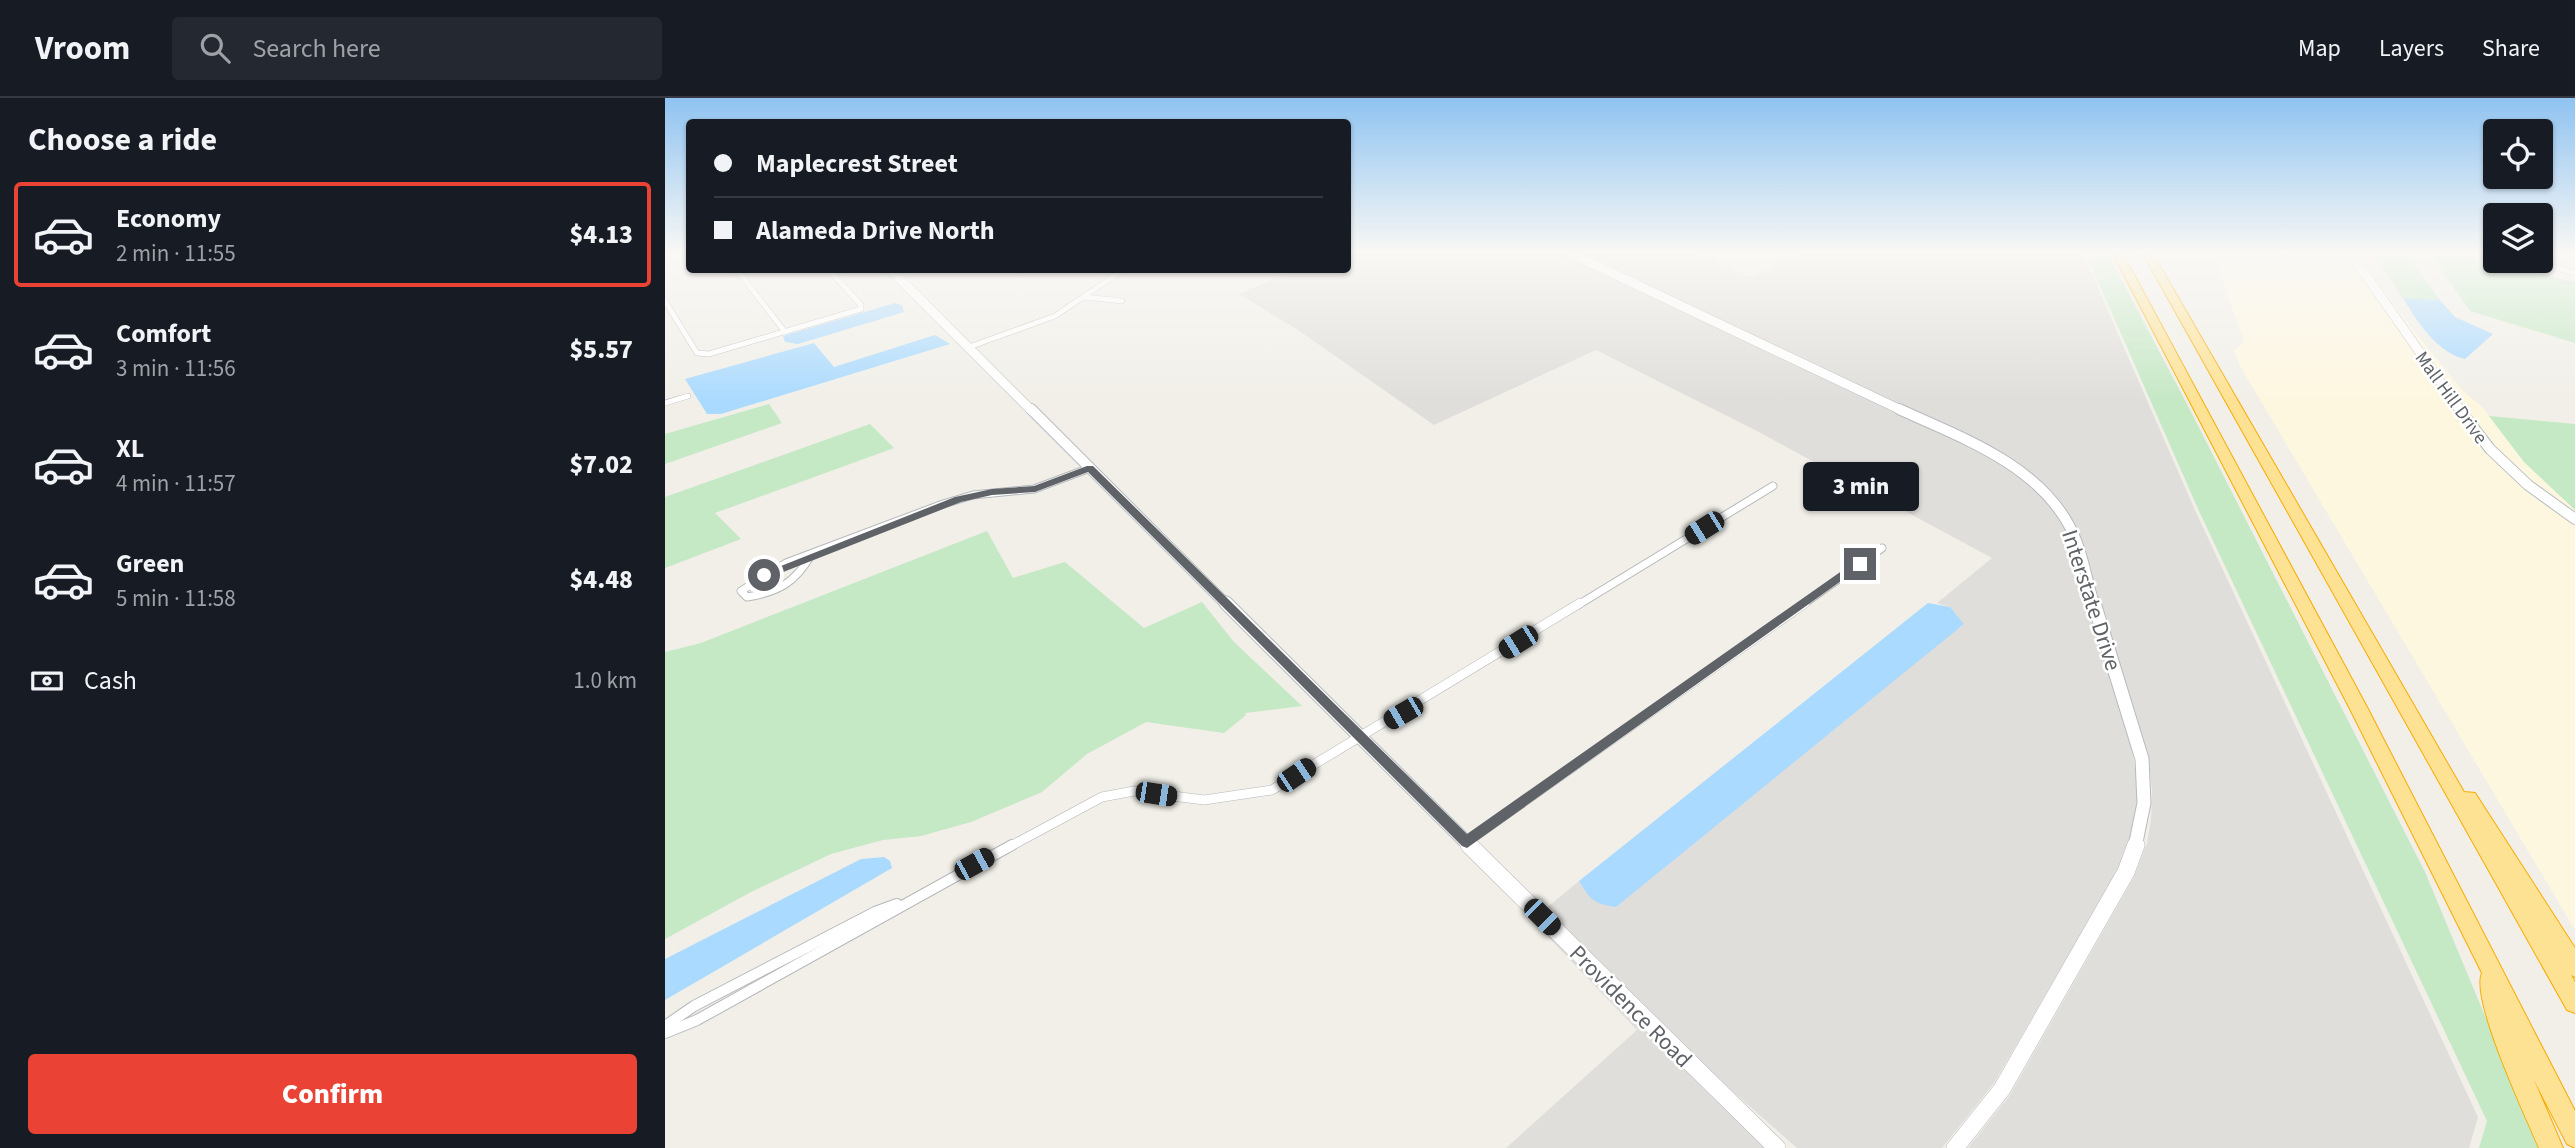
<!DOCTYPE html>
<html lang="en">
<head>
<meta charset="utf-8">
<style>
	:root { --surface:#171b24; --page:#242831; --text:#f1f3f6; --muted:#9ea1a6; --line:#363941; --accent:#ea4335 }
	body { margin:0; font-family:"Source Sans 3",sans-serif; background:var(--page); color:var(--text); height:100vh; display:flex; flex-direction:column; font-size:26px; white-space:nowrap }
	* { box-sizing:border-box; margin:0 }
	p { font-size:23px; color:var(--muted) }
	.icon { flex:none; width:38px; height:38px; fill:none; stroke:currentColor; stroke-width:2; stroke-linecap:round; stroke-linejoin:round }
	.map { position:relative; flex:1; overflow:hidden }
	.drawer { display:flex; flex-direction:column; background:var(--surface); width:665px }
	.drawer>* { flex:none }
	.banner { position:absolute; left:21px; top:21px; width:665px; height:154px; border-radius:7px; box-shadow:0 2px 5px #0004; display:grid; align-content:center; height:154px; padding:0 28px; background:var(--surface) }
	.fabs { position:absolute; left:1818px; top:21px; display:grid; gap:14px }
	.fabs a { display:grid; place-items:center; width:70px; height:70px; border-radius:7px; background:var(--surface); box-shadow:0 2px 5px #0004; font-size:35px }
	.end { position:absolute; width:32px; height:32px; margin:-16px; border:9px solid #5f6368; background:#fff; box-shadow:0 0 0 4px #fff }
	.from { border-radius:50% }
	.bubble { position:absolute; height:49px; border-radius:7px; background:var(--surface); box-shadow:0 2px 5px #0004; font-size:23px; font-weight:800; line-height:49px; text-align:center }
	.car { position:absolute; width:21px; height:42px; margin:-21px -10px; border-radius:9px; box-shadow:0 0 5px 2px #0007; background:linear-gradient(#222 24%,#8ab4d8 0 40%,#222 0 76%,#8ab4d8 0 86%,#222 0) }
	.banner b { display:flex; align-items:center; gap:24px; height:66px; font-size:26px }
	.banner b+b { border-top:2px solid var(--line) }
	.banner i { width:18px; height:18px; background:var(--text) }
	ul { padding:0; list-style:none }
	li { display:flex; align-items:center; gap:21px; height:105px; margin:0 14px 10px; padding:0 14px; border:4px solid transparent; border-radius:7px }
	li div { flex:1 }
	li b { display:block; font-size:26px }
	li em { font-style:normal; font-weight:800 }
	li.active { border-color:var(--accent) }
	li>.icon { width:63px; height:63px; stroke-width:1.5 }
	h2 { padding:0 28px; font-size:32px; line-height:84px }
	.pay { display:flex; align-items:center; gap:18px; height:77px; padding:0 28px; font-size:26px }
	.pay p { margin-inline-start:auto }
	.cta { display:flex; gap:14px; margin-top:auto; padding:14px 28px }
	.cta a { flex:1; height:80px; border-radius:7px; background:var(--accent); color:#fff; font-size:28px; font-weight:800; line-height:80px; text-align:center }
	header { display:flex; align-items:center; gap:42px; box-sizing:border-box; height:98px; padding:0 35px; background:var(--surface); border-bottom:2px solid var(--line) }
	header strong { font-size:33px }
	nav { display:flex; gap:38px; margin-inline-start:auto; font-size:24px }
	.search { width:490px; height:63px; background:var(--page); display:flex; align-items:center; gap:18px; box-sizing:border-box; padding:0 24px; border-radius:7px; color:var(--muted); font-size:26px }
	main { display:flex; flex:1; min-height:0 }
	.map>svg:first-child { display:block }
	.commercial { fill:#fef7e0 }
	.industrial { fill:#e0deda }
	.green { fill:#c5e8c5 }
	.water { fill:#aadaff }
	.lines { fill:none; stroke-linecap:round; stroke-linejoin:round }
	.street-far3-casing { stroke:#b5b8bc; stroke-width:6 }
	.street-far2-casing { stroke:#b5b8bc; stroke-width:9 }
	.street-far1-casing { stroke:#b5b8bc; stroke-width:10 }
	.street-casing { stroke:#b5b8bc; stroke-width:12 }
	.secondary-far3-casing { stroke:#b6babf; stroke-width:10 }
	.secondary-far2-casing { stroke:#b6babf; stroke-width:12 }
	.secondary-far1-casing { stroke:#b6babf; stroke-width:15 }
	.secondary-casing { stroke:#b6babf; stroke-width:18 }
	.highway-casing { stroke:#f9ab00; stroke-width:2 }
	.street-far3 { stroke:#fff; stroke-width:5 }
	.street-far2 { stroke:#fff; stroke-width:7 }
	.street-far1 { stroke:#fff; stroke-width:9 }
	.street { stroke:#fff; stroke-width:10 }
	.secondary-far3 { stroke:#fff; stroke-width:9 }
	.secondary-far2 { stroke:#fff; stroke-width:10 }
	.secondary-far1 { stroke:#fff; stroke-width:13 }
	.secondary { stroke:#fff; stroke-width:17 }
	.highway { fill:#fde293; fill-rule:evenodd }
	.route { fill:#5f6368 }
	.labels { text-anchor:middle; stroke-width:5; stroke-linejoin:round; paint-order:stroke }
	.far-street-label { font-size:19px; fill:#5f6368; stroke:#fff }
	.street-label { font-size:23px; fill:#5f6368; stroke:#fff }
</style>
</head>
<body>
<header>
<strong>Vroom</strong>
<div class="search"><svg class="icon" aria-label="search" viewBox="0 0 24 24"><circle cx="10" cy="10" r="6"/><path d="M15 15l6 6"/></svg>Search here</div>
<nav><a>Map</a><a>Layers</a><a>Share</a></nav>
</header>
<main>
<section class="drawer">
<h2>Choose a ride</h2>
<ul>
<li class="active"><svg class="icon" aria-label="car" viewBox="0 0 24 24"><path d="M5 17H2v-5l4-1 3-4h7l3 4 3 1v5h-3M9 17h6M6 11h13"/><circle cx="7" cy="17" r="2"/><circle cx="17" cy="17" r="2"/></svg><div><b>Economy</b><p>2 min · 11:55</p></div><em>$4.13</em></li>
<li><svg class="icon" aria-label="car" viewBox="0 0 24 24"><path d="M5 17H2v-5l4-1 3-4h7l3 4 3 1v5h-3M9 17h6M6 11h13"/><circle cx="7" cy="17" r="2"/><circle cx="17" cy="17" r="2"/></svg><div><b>Comfort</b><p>3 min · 11:56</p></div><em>$5.57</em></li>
<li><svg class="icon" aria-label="car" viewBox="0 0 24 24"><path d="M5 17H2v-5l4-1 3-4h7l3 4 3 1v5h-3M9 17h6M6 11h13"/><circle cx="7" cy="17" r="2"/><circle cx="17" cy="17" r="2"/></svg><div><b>XL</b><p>4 min · 11:57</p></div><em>$7.02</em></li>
<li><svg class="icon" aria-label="car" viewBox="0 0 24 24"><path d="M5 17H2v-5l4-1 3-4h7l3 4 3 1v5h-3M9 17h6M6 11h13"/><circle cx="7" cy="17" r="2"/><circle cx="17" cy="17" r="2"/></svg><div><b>Green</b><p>5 min · 11:58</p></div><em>$4.48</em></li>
</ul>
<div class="pay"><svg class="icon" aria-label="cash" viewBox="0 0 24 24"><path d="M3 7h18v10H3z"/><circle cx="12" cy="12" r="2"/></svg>Cash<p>1.0 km</p></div>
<div class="cta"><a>Confirm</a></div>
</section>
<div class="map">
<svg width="1910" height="1050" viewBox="0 0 1910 1050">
	<rect width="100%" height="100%" fill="#f1efe8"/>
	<g class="commercial">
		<path d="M1549,156L1679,159L1682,165L1689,166L1807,335L1910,425V832L1575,268L1569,252L1579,244Z"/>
		<path d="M1697,168H1702L1745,228L1798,293L1818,310L1859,364L1910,412V418L1868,387L1818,337Z"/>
	</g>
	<g class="industrial">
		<path d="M683,156H902L1316,353L1353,376L1383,404L1400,431L1463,633L1473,687L1471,717L1467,739L1454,770L1329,985L1277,1050H1132L1025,956L879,812L914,783L921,795L1299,526L1285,509L1272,505L1327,460L1090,332L931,252L769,327L633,232L574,196L630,172H682Z"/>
		<path d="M911,156H1029L1086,179L1132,156H1418L1530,412L1813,1019L1804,1050H1303L1345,997L1469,779L1482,745L1486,722L1487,692L1484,663L1411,432L1360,373Z"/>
		<path d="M868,820L1015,967L1101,1050H841L972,932L866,821Z"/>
	</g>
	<g class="green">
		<path d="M1421,156H1443L1524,310L1760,774L1875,1050H1814L1822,1023L1534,413Z"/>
		<path d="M1708,156H1741L1775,202L1738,200Z"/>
		<path d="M1765,156H1802L1811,161L1910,184V245L1805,213Z"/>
		<path d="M104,306L117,325L0,366V336Z"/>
		<path d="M1824,318L1910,326V412L1859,364Z"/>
		<path d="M205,326L229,350L50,415L76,441L0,470V399Z"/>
		<path d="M322,433L348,480L400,464L479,530L537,504L569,544L637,608L580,615L581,617L559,635L481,624L422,656L377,694L306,724L256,738L218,742L166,756L86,794L0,841V554L36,545Z"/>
	</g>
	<g class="water">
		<path d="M1738,200L1775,202L1790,219L1828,236L1800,261C1773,255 1752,224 1738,200Z"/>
		<path d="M230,205L237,207L239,214L133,246L120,244L118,238Z"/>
		<path d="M270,237L285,246L56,316H42L20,281L149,245L169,269Z"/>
		<path d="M1263,505L1285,509L1299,526L951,809C929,806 925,802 914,783Z"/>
		<path d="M219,759L225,763L227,770L0,902V861L196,761Z"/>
	</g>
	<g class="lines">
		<defs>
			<g id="street-far3">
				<path d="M1866,163L1910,175"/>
				<path d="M72,172L120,234"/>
				<path d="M419,199L457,203"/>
				<path d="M0,203L32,255L44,256L196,211V207L164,172"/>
				<path d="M304,249L390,218L458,172"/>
				<path d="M0,305L23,298"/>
			</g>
			<g id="street-far2">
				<path d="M146,457C130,485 113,494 82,499L76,493L121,465L278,406L308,397L369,391L425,370"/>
				<path d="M913,507L1108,388"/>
				<path d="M1137,507L1217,450"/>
			</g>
			<g id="street-far1">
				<path d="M802,744L1140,505"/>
				<path d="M344,749L437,699L469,693L539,702L607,692L915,505"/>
			</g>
			<g id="street">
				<path d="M0,928L29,908L210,814L232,806"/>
				<path d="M0,935L32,922L347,747"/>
			</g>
			<g id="secondary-far3">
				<path d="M907,156L1238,313"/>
				<path d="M1686,156L1796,313"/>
				<path d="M226,172L367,313"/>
			</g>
			<g id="secondary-far2">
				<path d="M366,311L562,507"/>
				<path d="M1234,311C1295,339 1372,366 1405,429C1417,452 1422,482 1429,507"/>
				<path d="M1794,311L1825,351L1863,387L1910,421"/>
			</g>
			<g id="secondary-far1">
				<path d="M561,505L806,749"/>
				<path d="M1429,505L1477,661L1479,705L1470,749"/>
			</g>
			<g id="secondary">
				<path d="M804,747L1112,1050"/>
				<path d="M1290,1050L1337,991L1461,774L1471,747"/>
			</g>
			<g id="highway">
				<path d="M1448,156H1458L1703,611L1910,1013V1050L1902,1046L1869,982L1898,1050H1874C1861,1019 1805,901 1817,875L1685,611Z"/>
				<path d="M1478,156H1488L1799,694L1810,695L1910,850V879L1906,877L1910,884V915L1902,912Z"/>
			</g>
		</defs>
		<use href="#street-far3" class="street-far3-casing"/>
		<use href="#street-far2" class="street-far2-casing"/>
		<use href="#street-far1" class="street-far1-casing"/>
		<use href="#street" class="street-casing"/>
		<use href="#secondary-far3" class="secondary-far3-casing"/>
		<use href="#secondary-far2" class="secondary-far2-casing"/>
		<use href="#secondary-far1" class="secondary-far1-casing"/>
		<use href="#secondary" class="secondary-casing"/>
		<use href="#highway" class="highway-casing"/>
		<use href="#street-far3" class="street-far3"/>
		<use href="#street-far2" class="street-far2"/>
		<use href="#street-far1" class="street-far1"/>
		<use href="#street" class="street"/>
		<use href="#secondary-far3" class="secondary-far3"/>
		<use href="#secondary-far2" class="secondary-far2"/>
		<use href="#secondary-far1" class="secondary-far1"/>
		<use href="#secondary" class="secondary"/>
		<use href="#highway" class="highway"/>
	</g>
	<linearGradient id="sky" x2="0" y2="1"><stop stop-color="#8fc3f1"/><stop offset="0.51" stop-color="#f9f8f5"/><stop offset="1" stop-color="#f9f8f5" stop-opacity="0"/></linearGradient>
	<rect width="1910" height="303" fill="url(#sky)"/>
	<path class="route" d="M422,368H428L802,736L1191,463L1200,466L802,750L797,748L423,374L370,394L327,397L296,404L103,480L93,477L290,399L327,391L369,388Z"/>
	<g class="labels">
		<g class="far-street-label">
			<text transform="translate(1787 299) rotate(54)" y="7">Mall Hill Drive</text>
		</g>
		<g class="street-label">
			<text transform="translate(1427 502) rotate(72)" y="8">Interstate Drive</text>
			<text transform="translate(966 908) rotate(45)" y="8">Providence Road</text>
		</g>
	</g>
</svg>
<div class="fabs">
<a><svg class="icon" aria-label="locate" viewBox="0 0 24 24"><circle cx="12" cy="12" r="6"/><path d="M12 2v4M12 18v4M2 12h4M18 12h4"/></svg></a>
<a><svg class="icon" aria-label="layers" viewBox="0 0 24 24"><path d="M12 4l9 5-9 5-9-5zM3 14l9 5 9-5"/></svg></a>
</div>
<i class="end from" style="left:99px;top:477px"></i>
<i class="end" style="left:1195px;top:466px"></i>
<div class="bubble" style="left:1138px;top:364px;width:116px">3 min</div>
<i class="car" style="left:1039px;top:430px;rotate:238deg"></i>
<i class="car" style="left:853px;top:544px;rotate:238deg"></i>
<i class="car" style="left:738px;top:615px;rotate:240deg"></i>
<i class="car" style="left:631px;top:677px;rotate:56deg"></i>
<i class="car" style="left:491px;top:696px;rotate:99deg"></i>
<i class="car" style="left:309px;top:766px;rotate:61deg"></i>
<i class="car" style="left:877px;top:819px;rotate:135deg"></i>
<div class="banner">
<b><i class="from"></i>Maplecrest Street</b>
<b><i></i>Alameda Drive North</b>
</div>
</div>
</main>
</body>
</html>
